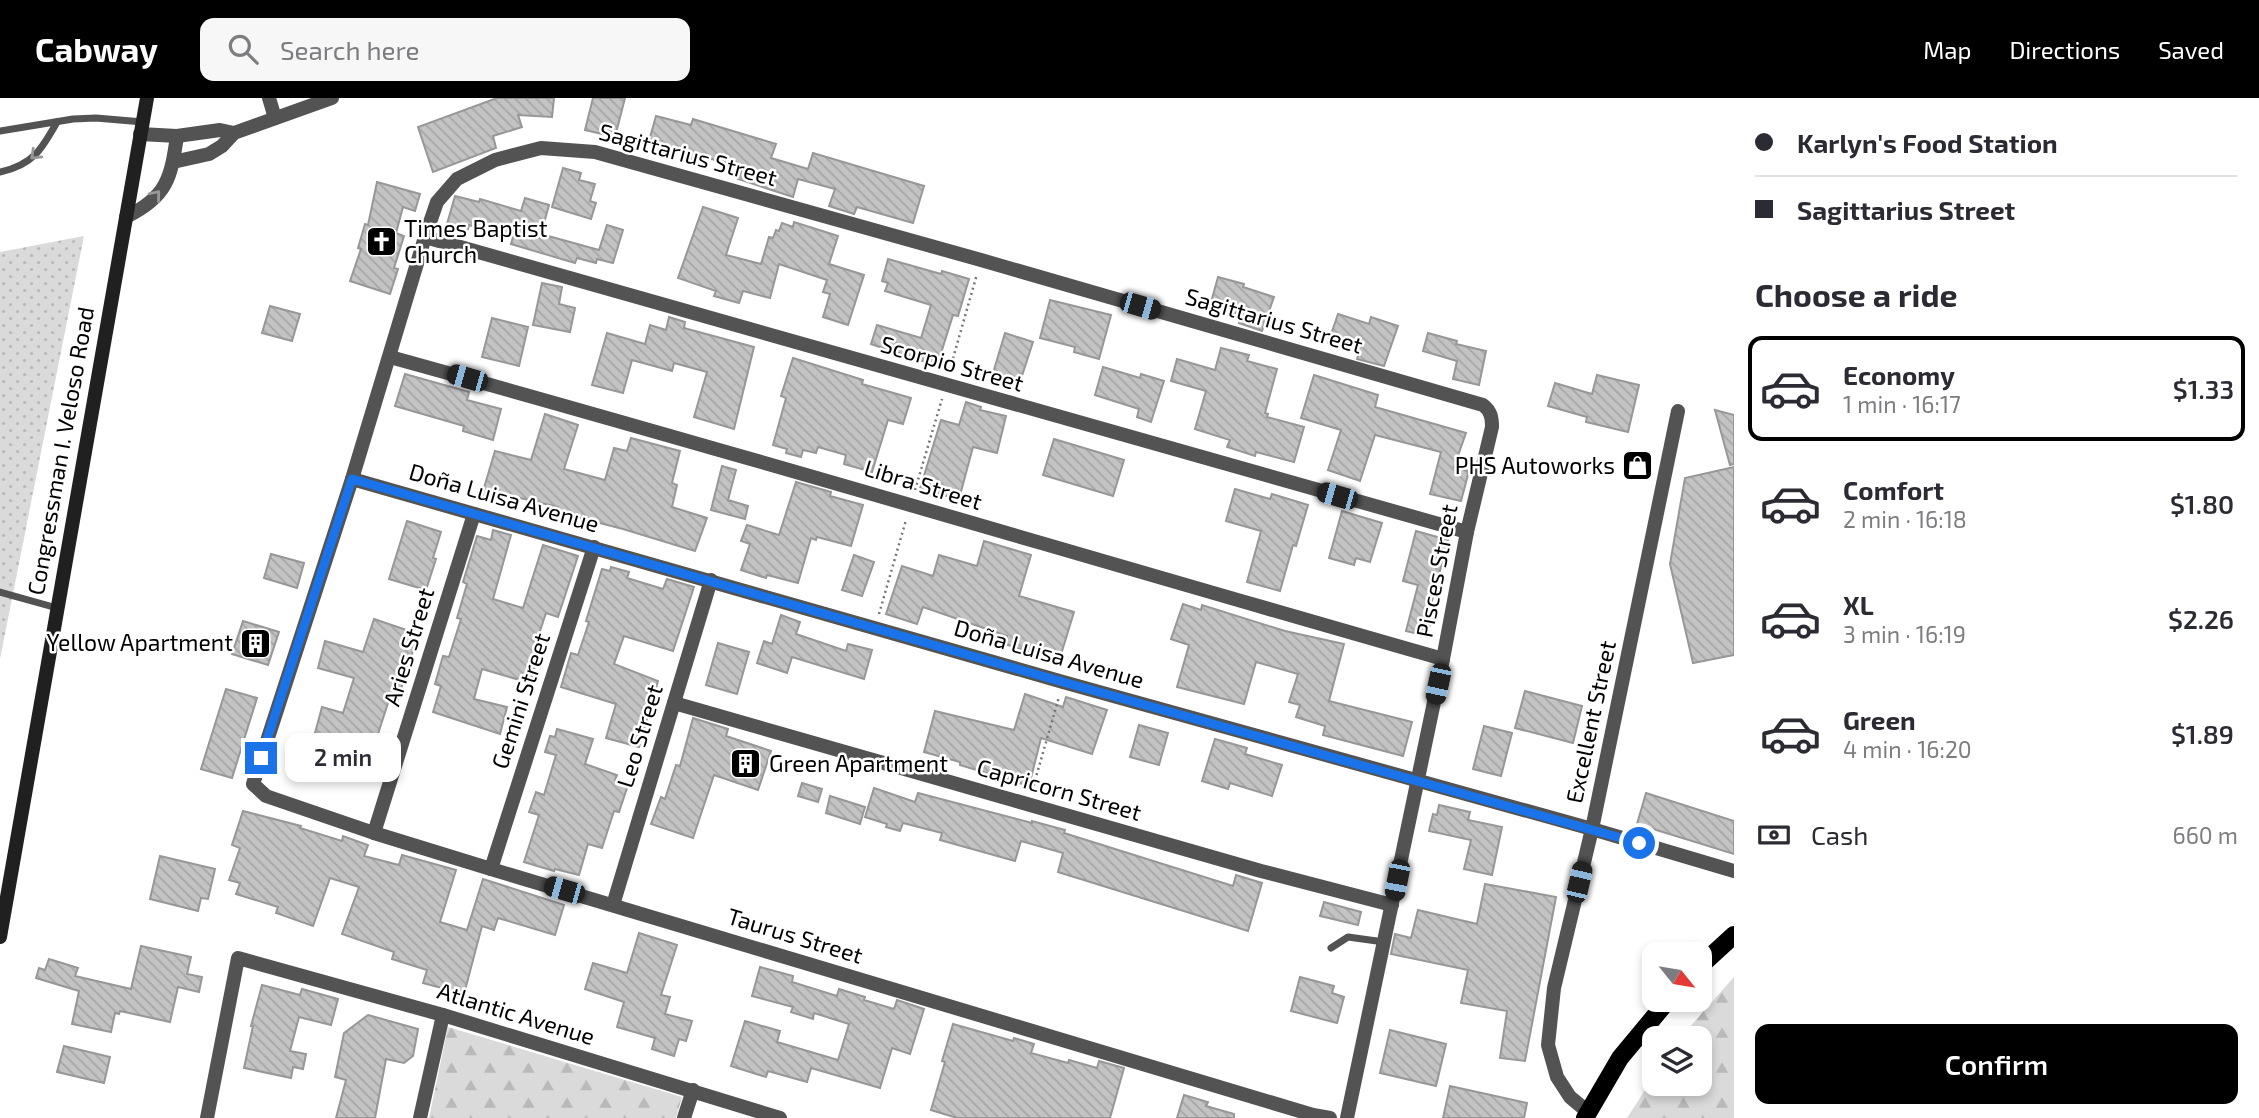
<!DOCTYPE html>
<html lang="en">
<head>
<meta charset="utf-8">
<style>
	:root { --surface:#fff; --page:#f7f7f7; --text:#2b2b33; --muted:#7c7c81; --line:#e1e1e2; --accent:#000 }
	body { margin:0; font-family:"Exo 2",sans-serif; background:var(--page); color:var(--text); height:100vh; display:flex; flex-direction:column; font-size:26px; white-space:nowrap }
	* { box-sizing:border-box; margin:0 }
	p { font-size:23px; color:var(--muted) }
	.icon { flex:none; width:38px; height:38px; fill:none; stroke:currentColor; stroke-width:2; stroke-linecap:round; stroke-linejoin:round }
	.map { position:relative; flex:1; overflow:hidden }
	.side { display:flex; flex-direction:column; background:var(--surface); width:525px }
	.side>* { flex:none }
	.hud { display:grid; align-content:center; height:154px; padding:0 21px; background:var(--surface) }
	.needle { width:46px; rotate:120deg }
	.tools { position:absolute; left:1642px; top:844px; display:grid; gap:14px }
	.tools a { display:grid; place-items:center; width:70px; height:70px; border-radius:14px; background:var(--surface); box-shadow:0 4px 10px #0003; font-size:35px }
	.end { position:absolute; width:32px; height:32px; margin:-16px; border:9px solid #1a73e8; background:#fff; box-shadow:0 0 0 4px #fff }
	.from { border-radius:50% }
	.bubble { position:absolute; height:49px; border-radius:14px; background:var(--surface); box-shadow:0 4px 10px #0003; font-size:23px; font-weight:600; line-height:49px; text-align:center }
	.car { position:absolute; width:21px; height:42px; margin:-21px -10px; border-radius:9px; box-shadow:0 0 5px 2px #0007; background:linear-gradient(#222 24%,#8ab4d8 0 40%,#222 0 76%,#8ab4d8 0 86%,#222 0) }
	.hud b { display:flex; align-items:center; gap:24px; height:66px; font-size:26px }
	.hud b+b { border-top:2px solid var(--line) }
	.hud i { width:18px; height:18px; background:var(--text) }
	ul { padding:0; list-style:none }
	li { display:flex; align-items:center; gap:21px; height:105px; margin:0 14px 10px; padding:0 7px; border:4px solid transparent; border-radius:14px }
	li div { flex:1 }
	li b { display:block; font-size:26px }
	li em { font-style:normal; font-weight:600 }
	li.active { border-color:var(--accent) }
	li>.icon { width:63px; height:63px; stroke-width:1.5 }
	h2 { padding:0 21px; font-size:32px; line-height:84px }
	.pay { display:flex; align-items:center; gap:18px; height:77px; padding:0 21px; font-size:26px }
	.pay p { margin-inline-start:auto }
	.primary-button { display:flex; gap:14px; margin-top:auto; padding:14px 21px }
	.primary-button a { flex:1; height:80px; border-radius:14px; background:var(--accent); color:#fff; font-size:28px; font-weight:600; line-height:80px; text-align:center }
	header { display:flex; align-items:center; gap:42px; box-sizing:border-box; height:98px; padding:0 35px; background:var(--accent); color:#fff }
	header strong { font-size:33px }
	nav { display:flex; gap:38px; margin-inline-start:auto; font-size:24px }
	.search { width:490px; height:63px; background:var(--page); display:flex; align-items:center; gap:18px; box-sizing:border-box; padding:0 24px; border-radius:14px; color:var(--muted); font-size:26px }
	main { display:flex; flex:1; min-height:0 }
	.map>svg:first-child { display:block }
	.green { fill:url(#green-dots) }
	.forest { fill:url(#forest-firs) }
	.building { fill:url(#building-back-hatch); stroke:#979797; stroke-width:2 }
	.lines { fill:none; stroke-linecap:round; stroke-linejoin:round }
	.path { stroke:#757575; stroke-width:2.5; stroke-dasharray:2 3.5; stroke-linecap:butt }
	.lane { stroke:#535353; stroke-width:7 }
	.street { stroke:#535353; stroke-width:14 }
	.secondary { stroke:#202020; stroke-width:14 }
	.primary { stroke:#000; stroke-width:18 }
	.oneway { stroke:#989898 }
	.route { stroke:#1a73e8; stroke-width:9 }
	.labels { text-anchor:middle; stroke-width:5; stroke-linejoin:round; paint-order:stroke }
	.street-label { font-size:23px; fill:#000; stroke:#fff }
	.poi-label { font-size:23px; fill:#000; stroke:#fff; text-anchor:start }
</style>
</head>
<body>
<header>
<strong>Cabway</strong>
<div class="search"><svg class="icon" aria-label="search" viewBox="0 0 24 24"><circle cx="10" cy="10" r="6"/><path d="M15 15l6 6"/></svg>Search here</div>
<nav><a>Map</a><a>Directions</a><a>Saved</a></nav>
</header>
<main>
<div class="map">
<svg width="1734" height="1020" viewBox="0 0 1734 1020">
	<defs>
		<pattern id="green-dots" width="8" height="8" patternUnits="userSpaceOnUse" patternTransform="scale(1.75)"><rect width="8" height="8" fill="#dadada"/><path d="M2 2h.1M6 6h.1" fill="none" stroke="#b9b9b9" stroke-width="1.8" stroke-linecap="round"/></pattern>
		<pattern id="forest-firs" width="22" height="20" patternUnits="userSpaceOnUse" patternTransform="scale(1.75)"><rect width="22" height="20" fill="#dadada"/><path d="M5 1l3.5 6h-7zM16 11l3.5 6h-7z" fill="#b9b9b9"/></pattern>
		<pattern id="building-back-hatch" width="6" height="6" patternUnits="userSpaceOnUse" patternTransform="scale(1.75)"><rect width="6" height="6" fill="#c3c3c3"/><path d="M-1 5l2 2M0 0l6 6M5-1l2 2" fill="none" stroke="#a6a6a6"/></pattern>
	</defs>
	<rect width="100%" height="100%" fill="#fff"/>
	<path class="green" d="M84,138L0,561V154Z"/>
	<g class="forest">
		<path d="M1734,879V1020H1627L1654,978V985H1699V940H1680Z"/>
		<path d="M448,929L682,999L676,1020H429Z"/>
	</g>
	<g class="building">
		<path d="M497,0H554L552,19L518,17L522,29L493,38L496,50L433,74L418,29Z"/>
		<path d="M593,0H625L615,39L585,32Z"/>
		<path d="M656,18L691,27L693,21L776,46L771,60L808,71L813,55L924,88L913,125L857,109L854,116L829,108L835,91L798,81L793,99L738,81L742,71L706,59L704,65L682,58L683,52L649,43Z"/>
		<path d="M563,70L581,75L579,82L595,86L590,103L596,105L591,121L552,109Z"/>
		<path d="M377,84L420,96L415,113L403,109L396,135L404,138L394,170L398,171L390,196L350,183L361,151L358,150L365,126L368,127Z"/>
		<path d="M455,98L479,104L480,101L521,113L525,100L549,107L541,136L599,152L607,127L623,132L613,165L597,161L596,165L577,160L575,165L511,146L513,139L469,127L468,131L447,126Z"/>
		<path d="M703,109L738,120L726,157L761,166L769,139L773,140L776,132L779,133L782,125L793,129L794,124L838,138L829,166L864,177L848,227L823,219L830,196L823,194L827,182L779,166L770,200L743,193L739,205L714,198L716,193L678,180Z"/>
		<path d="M888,161L941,176L942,173L969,181L958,218L953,217L937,268L871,246L877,227L921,240L931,207L885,193L888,185L882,183Z"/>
		<path d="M1218,179L1244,186L1243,189L1274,199L1262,233L1239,225L1241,217L1210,208Z"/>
		<path d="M542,185L562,189L559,206L575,210L570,234L533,227Z"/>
		<path d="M1050,202L1111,217L1099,261L1074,254L1075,249L1040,240Z"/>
		<path d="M270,208L300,216L292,243L262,235Z"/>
		<path d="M1338,216L1369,226L1371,219L1398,228L1384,268L1357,261L1359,255L1328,245Z"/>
		<path d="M669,219L685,224L684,230L754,249L734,331L694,319L707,274L674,265L672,273L632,262L623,295L592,287L607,235L645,246L650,227L666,232Z"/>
		<path d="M492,220L528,229L519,268L482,259Z"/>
		<path d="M1005,235L1033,244L1020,284L993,275Z"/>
		<path d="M1428,235L1457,243L1456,246L1486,253L1479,287L1453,281L1457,263L1423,253Z"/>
		<path d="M1221,250L1249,257L1247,263L1277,271L1265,315L1268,316L1267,319L1304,329L1294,364L1256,354L1255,358L1227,349L1230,342L1195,331L1206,293L1171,283L1177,261L1215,272Z"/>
		<path d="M793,260L863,282L862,286L911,300L903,326L888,322L872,374L844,366L846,357L818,349L816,355L803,352L801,359L786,355L787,351L773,347L786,300L781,298Z"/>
		<path d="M1103,269L1140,280L1141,276L1164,283L1151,324L1137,319L1139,311L1095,297Z"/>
		<path d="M405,276L469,294L467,302L501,311L493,342L463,333L464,328L395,308Z"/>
		<path d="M1314,277L1378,297L1375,309L1466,335L1454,369L1469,373L1461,403L1430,396L1441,354L1375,337L1360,383L1328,372L1341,332L1301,320Z"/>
		<path d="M1597,277L1639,287L1628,334L1586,324L1587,319L1548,308L1555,285L1592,296Z"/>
		<path d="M966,304L981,309L980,312L1006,318L997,355L973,349L959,401L935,395L934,398L919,394L941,322L959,327Z"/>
		<path d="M1715,312L1734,317V366L1730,367Z"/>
		<path d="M545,316L578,327L564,371L605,382L614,350L627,353L631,340L680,353L672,385L677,387L672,409L707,420L695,453L623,431L557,414L558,409L516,399L514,407L481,400L495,353L531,362Z"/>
		<path d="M1054,341L1124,362L1113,398L1043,377Z"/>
		<path d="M722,368L736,372L728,402L748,408L745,421L711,412Z"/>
		<path d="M1734,369V557L1693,565L1670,466L1685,380Z"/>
		<path d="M796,384L831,394L830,398L863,407L851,448L817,439L816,442L811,440L798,485L767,477L766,480L741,472L750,446L741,443L747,427L779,437Z"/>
		<path d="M1235,391L1270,401L1272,396L1308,407L1296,448L1293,447L1280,493L1247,484L1261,433L1226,423Z"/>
		<path d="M1342,413L1382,425L1370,464L1356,460L1354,467L1329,460Z"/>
		<path d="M407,423L441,434L433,460L436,461L426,492L389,481Z"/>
		<path d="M493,432L511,437L493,501L523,510L543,447L578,458L558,519L546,515L535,548L545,551L540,569L535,568L530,585L482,571L474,601L507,609L500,636L433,614L441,588L435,586L443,558L449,559L461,521L457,520L467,486L463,484L477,438L491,442Z"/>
		<path d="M1416,433L1448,442L1431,507H1435L1427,538L1406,533L1418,487L1403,483Z"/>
		<path d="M984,443L1031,457L1019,498L1074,514L1059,563L1005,546L1007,538L923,509L917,526L886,516L902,468L933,478L939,457L977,468Z"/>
		<path d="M271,456L304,465L297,490L264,480Z"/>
		<path d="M854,457L874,464L862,498L842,492Z"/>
		<path d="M611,469L629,474L627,480L663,491L667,481L694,489L673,553L624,538L614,566L658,583L639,649L606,640L616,606L561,589L571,555L578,557L589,524L586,523L602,471L610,473Z"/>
		<path d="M1183,506L1201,512L1202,507L1285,533L1344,546L1329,603L1412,624L1403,658L1323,637L1325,628L1296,619L1300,607L1289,604L1298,576L1256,564L1244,606L1177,589L1189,547L1171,541Z"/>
		<path d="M781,517L800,524L796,536L846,553L848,546L872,552L864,581L792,559L787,575L757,565L764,543L772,546Z"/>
		<path d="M374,521L418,536L397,604L389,602L376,642L385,645L376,673L338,661L343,643L315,635L322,609L343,615L354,580L318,570L325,543L363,554Z"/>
		<path d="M243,523L279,534L268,567L232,556Z"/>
		<path d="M718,545L749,554L737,596L706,587Z"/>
		<path d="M226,591L257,600L232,680L201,671Z"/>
		<path d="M1525,593L1582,608L1573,645L1515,630Z"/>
		<path d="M1025,596L1063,609L1066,599L1107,612L1092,656L1041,640L1029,688L960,667V664L924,654L935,613L1014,632Z"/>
		<path d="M693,620L728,631L726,638L771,653L758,692L714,677L693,740L651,726L661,699L665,701L676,667L680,668Z"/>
		<path d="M1139,627L1168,635L1159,667L1130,659Z"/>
		<path d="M1484,628L1512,635L1501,678L1473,671Z"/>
		<path d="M557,631L593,641L585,666L617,677L615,682L628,687L619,714L614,713L602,750L588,746L579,777L555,771L554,773L524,764L539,717L529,714L536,694L544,697L556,657L545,654L550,638L555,639Z"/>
		<path d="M1215,641L1247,650L1245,656L1282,667L1272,698L1230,685L1228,691L1202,683Z"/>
		<path d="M802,685L822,691L818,704L798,698Z"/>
		<path d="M874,690L915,704L918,695L1032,725V723L1065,732L1064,735L1233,788L1236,777L1262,785L1248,833L1058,774L1063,755L1021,743L1015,763L940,742L942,735L903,725L900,733L886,729L887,726L865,719Z"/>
		<path d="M1646,695L1734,723V756L1637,726Z"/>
		<path d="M830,698L865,709L860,726L826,715Z"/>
		<path d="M1439,707L1470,714L1468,722L1502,729L1492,777L1464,771L1471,742L1429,733L1433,716L1437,717Z"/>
		<path d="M243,713L301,728L300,730L342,743L343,738L368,747L364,758L399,767L402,757L456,772L440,824L467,832L483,781L564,807L555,837L498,820L494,832L482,828L464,896L423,885L427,872L392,861L394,854L342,836L359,789L330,780L313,828L276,815L278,809L236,796L240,785L229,782L240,750L232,747Z"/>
		<path d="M160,758L215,771L208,801L201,800L198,813L150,801Z"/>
		<path d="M1485,786L1556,799L1525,963L1500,960L1507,913L1461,905L1468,872L1391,856L1395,836L1411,840L1418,812L1477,826Z"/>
		<path d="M1324,804L1361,814L1358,827L1320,818Z"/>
		<path d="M639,835L677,847L661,897L670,899L665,916L692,923L686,943L679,941L674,958L652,951L655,940L617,929L624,904L585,891L593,865L627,875Z"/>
		<path d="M141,848L191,859L187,876L202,879L199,894L178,889L170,924L120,913L119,916L115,915L111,934L72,926L79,893L36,880L39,870L45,872L49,861L78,870L75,878L131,891Z"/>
		<path d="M760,869L793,878L792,884L837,898L839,891L865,899L864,902L894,911L897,902L924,911L910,956L892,950L880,990L811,970L807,984L768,973L766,979L731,968L745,923L780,933L777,944L838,962L849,926L814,915L813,921L791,914L793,909L752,898Z"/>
		<path d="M1300,879L1334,888L1332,895L1344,899L1337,925L1291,913Z"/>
		<path d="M262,887L300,897L302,891L338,901L331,927L299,919L290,953L306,956L303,971L293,969L291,980L244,970L253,928H251Z"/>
		<path d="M368,917L418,931L413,958L404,965L386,961L375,1020H336L346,982L335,979L344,935Z"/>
		<path d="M953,926L1013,943L1014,940L1034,946L1031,955L1068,965L1069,962L1097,970L1099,963L1124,970L1110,1020H957L931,1012L945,964L942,963Z"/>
		<path d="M1390,932L1446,946L1436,988L1380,975Z"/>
		<path d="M64,948L110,959L104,985L57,974Z"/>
		<path d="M1450,988L1527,1005L1524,1020H1443Z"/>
		<path d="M1184,997L1208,1004L1206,1008L1234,1016V1020H1177Z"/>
	</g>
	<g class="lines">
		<g class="path">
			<path d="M950,271L977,176"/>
			<path d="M915,392L942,301"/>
			<path d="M879,516L906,422"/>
			<path d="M1032,693L1059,599"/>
		</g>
		<g class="lane">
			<path d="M0,33L73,21L96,20L143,24"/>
			<path d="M0,74C33,67 42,51 57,24"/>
			<path d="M0,494L57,510"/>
			<path d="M1331,850L1348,839L1384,844"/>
		</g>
		<g class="street">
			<path d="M269,0L275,20"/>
			<path d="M140,36L177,38L220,32L234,35"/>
			<path d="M173,64L209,56L222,48L234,35L332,0"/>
			<path d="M126,119C167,99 171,80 177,38"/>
			<path d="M425,139L1467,434"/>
			<path d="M390,259C742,356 1092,461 1443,561"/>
			<path d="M352,381L1063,584L1592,731L1734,773"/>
			<path d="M674,605L1261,773L1392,807"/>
			<path d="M374,735L474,416"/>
			<path d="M491,771L594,449"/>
			<path d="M613,807L711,482"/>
			<path d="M1588,1014L1570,999L1557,979L1548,947L1554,890L1592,731L1678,313"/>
			<path d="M207,1020L238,860L443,917L780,1020"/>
			<path d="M420,1020L443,917"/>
			<path d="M684,1020L693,992"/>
			<path d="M1330,1020L1313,1017L491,771L374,735L266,698L253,686L352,381L425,139L437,104L457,81L495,62L541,50L595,54L981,162L1483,307C1491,313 1492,320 1492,329L1467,434L1443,561L1347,1020"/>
		</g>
		<path class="secondary" d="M0,839L147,0"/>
		<g class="primary">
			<path d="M1699,869L1734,837"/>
			<path d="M1585,1020L1620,960L1669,901"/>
		</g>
	</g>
	<defs><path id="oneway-chevron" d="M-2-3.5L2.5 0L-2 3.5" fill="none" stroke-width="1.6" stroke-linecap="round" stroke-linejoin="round" transform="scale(1.75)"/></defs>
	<g class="oneway">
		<use href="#oneway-chevron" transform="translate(35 57) rotate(136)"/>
		<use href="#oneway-chevron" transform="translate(156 97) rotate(-50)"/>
	</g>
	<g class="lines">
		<path class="route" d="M261,660L352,381L1063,584L1639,745"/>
	</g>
	<defs>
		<symbol id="church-square" viewBox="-11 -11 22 22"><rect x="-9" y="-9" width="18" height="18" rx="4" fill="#000" stroke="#fff"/><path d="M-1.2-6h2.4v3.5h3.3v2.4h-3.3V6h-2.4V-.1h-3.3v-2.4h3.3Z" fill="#fff"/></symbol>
		<symbol id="shop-square" viewBox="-11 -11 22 22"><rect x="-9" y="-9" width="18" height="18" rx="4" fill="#000" stroke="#fff"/><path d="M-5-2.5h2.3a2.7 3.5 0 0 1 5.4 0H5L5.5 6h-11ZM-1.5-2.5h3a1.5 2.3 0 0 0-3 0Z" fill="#fff"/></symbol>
		<symbol id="building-square" viewBox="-11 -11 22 22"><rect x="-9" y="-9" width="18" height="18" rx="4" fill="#000" stroke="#fff"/><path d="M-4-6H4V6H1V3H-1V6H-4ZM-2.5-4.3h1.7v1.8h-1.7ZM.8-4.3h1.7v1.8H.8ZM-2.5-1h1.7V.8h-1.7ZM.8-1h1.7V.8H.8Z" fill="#fff"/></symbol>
	</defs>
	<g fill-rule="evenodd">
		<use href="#church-square" x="364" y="126" width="35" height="35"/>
		<use href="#shop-square" x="1620" y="350" width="35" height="35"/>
		<use href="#building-square" x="238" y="528" width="35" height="35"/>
		<use href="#building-square" x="728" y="648" width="35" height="35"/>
	</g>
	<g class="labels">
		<g class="street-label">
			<text transform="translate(688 57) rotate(15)" y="8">Sagittarius Street</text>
			<text transform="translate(1274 223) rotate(16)" y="8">Sagittarius Street</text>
			<text transform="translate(952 266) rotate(16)" y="8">Scorpio Street</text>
			<text transform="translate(61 353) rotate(-80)" y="8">Congressman I. Veloso Road</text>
			<text transform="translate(923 387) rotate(17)" y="8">Libra Street</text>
			<text transform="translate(504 400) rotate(16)" y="8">Doña Luisa Avenue</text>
			<text transform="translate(1437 473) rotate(-79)" y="8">Pisces Street</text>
			<text transform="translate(409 549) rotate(-73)" y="8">Aries Street</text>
			<text transform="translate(1049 556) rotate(16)" y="8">Doña Luisa Avenue</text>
			<text transform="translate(521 603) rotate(-72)" y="8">Gemini Street</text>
			<text transform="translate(1591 624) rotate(-78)" y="8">Excellent Street</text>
			<text transform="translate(640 638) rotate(-73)" y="8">Leo Street</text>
			<text transform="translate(1059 692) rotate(16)" y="8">Capricorn Street</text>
			<text transform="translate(795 838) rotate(17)" y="8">Taurus Street</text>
			<text transform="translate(516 916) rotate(17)" y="8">Atlantic Avenue</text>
		</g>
		<g class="poi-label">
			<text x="404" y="139">Times Baptist<tspan x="404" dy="26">Church</tspan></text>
			<text x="1615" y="376" text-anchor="end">PHS Autoworks</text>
			<text x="233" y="553" text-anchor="end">Yellow Apartment</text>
			<text x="769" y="674">Green Apartment</text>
		</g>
	</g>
</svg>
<div class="tools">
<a><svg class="needle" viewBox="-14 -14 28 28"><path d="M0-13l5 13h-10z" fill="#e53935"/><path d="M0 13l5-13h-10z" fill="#7c7c81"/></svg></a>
<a><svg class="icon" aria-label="layers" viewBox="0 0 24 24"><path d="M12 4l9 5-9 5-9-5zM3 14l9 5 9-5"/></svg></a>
</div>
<i class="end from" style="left:1639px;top:745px"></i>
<i class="end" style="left:261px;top:660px"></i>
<div class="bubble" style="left:285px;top:635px;width:116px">2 min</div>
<i class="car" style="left:1140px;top:208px;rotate:106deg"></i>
<i class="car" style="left:467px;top:280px;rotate:286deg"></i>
<i class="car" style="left:1337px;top:398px;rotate:286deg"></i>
<i class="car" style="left:1438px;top:586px;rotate:192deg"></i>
<i class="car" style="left:1397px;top:782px;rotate:191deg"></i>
<i class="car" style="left:1579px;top:784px;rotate:13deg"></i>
<i class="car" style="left:564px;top:792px;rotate:286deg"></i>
</div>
<section class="side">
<div class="hud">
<b><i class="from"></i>Karlyn's Food Station</b>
<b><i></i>Sagittarius Street</b>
</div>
<h2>Choose a ride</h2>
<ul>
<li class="active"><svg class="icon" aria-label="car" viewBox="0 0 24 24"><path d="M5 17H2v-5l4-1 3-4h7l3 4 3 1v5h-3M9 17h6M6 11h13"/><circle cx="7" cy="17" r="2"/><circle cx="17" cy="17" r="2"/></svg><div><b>Economy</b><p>1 min · 16:17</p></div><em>$1.33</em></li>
<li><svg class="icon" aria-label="car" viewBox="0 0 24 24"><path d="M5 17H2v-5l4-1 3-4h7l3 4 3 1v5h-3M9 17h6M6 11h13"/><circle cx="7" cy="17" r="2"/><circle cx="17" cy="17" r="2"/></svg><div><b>Comfort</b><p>2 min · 16:18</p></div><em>$1.80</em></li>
<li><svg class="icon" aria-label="car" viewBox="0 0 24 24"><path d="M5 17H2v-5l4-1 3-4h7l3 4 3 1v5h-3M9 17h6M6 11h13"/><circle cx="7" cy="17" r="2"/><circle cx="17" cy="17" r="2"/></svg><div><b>XL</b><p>3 min · 16:19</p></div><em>$2.26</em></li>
<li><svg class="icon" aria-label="car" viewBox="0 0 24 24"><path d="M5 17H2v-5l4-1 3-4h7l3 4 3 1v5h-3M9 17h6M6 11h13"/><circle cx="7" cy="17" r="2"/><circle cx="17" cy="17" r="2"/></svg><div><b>Green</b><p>4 min · 16:20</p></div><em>$1.89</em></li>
</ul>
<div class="pay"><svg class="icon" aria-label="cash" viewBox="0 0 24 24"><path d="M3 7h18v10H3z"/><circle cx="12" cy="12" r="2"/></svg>Cash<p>660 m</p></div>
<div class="primary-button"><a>Confirm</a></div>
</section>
</main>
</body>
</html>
